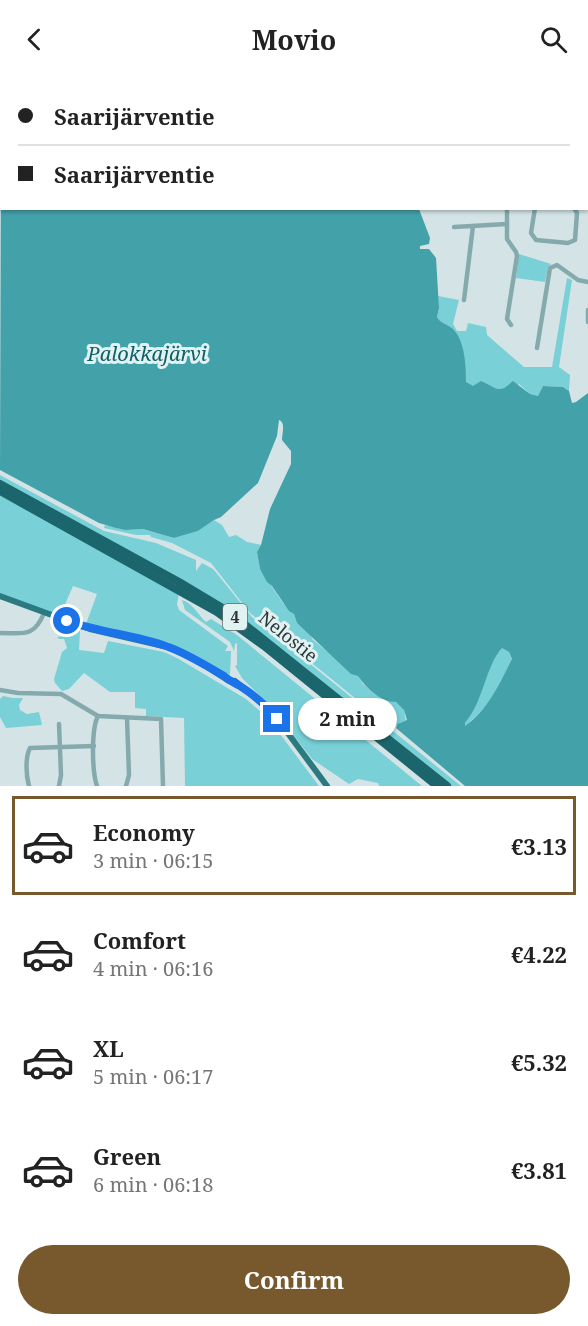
<!DOCTYPE html>
<html lang="en">
<head>
<meta charset="utf-8">
<style>
	:root { --surface:#fff; --page:#f2f2f2; --text:#222; --muted:#767676; --line:#e0e0e0; --accent:#77592d }
	body { margin:0; font-family:"Noto Serif",serif; background:var(--page); color:var(--text); height:100vh; display:flex; flex-direction:column; font-size:22px; white-space:nowrap }
	* { box-sizing:border-box; margin:0 }
	p { font-size:20px; color:var(--muted) }
	.icon { flex:none; width:33px; height:33px; fill:none; stroke:currentColor; stroke-width:2; stroke-linecap:round; stroke-linejoin:round }
	.map { position:relative; height:708px; overflow:hidden }
	.details { display:flex; flex-direction:column; background:var(--surface); flex:1 }
	.details>* { flex:none }
	.hud { position:absolute; left:0px; top:0px; width:588px; height:132px; box-shadow:0 2px 4px #0004; display:grid; align-content:center; height:132px; padding:0 18px; background:var(--surface) }
	.end { position:absolute; width:27px; height:27px; margin:-14px; border:8px solid #1a73e8; background:#fff; box-shadow:0 0 0 3px #fff }
	.from { border-radius:50% }
	.bubble { position:absolute; height:42px; border-radius:21px; background:var(--surface); box-shadow:0 2px 4px #0004; font-size:20px; font-weight:700; line-height:42px; text-align:center }
	.hud b { display:flex; align-items:center; gap:21px; height:57px; font-size:22px }
	.hud b+b { border-top:2px solid var(--line) }
	.hud i { width:15px; height:15px; background:var(--text) }
	ul { padding:10px 0 0; list-style:none }
	li { display:flex; align-items:center; gap:18px; height:99px; margin:0 12px 9px; padding:0 6px; border:3px solid transparent; border-radius:0px }
	li div { flex:1 }
	li b { display:block; font-size:22px }
	li em { font-style:normal; font-weight:700 }
	li.current { border-color:var(--accent) }
	li>.icon { width:54px; height:54px; stroke-width:1.5 }
	.primary-button { display:flex; gap:12px; margin-top:auto; padding:12px 18px }
	.primary-button a { flex:1; height:69px; border-radius:36px; background:var(--accent); color:#fff; font-size:24px; font-weight:700; line-height:69px; text-align:center }
	header { display:flex; justify-content:space-between; align-items:center; height:78px; padding:0 18px; background:var(--surface); font-size:27px; font-weight:700 }
	.map>svg:first-child { display:block }
	.green { fill:#79d0d7 }
	.water { fill:#42a1a9; fill-rule:evenodd }
	.lines { fill:none; stroke-linecap:round; stroke-linejoin:round }
	.minor { stroke:#85aaad; stroke-width:4.5 }
	.major { stroke:#2c7a81; stroke-width:6 }
	.highway { stroke:#1b666c; stroke-width:8 }
	.route { stroke:#1a73e8; stroke-width:8 }
	.labels { text-anchor:middle; stroke-width:6; stroke-linejoin:round; paint-order:stroke }
	.shield { fill:#e1f2f3; stroke:#646e6f; stroke-width:1.5 }
	.shield-label { font-size:16px; font-weight:bold; fill:#2f3636 }
	.street-label { font-size:18px; fill:#2f3636; stroke:#e1f2f3 }
	.water-label { font-size:20px; font-style:italic; fill:#0f5f65; stroke:#e1f2f3 }
</style>
</head>
<body>
<header><svg class="icon" aria-label="back" viewBox="0 0 24 24"><path d="M15 5l-7 7 7 7"/></svg>Movio<svg class="icon" aria-label="search" viewBox="0 0 24 24"><circle cx="10" cy="10" r="6"/><path d="M15 15l6 6"/></svg></header>
<div class="map">
<svg width="588" height="708" viewBox="0 0 588 708">
	<rect width="100%" height="100%" fill="#d4e4e6"/>
	<g class="green">
		<path d="M519,176L551,186L548,189L545,204L516,200Z"/>
		<path d="M567,200L572,202L559,289L570,297L569,313L563,309L543,308L538,318L530,316L519,306L504,317L464,310C463,291 465,270 455,254C450,248 441,247 437,239L439,230L438,218L459,222L453,246L457,253H466L468,245L486,249L487,257L524,289H552Z"/>
		<path d="M0,397L104,453L156,465L196,482V493L202,485L213,491L219,498L252,539L461,708H452L233,533L0,403Z"/>
		<path d="M0,417L179,515L177,526L179,532L228,568L225,573H231L230,597L168,564L86,546L97,516L73,508L60,538L0,515Z"/>
		<path d="M214,442L222,447L229,459L236,457L247,464L262,467L257,474L260,491L283,525L294,536L297,545L310,556L313,562L358,598L363,606L375,616L398,625L404,632L406,644L396,648L394,651L389,648V642L385,644L382,636L371,633L250,535L211,485L172,465L151,459L150,457H136L104,450L105,447L125,452L143,451L174,460L198,453Z"/>
		<path d="M182,522C193,525 198,537 206,544L211,541L237,557L422,708H379L378,705L358,701L349,706L312,681L273,631L242,600L235,588L237,587V565L235,566L234,573L230,564L185,532Z"/>
		<path d="M65,547L80,553L79,572L104,575L108,563L164,574L177,580L246,621L268,640L319,708H185L184,640L146,638V631L135,630V614H110L84,595L69,611L62,613L55,605L54,601L62,574L67,570L64,561H59L57,559L64,558L67,555Z"/>
		<path d="M502,570L509,574L512,582C509,588 507,592 505,599C499,615 477,639 464,649L465,645C484,623 484,590 502,570Z"/>
		<path d="M3,618L13,620H23L19,627L20,632L27,636L39,634L42,647L6,650L0,639V621Z"/>
	</g>
	<path class="water" d="M1,69L2,130L419,131L430,160L429,166L420,168V171H429L436,180L439,230L437,239C441,246 447,246 453,251C465,263 466,288 466,304L473,308L481,303C497,310 498,317 513,303L530,316L538,318L543,308L563,309L569,313L572,325L576,324L588,315V708H465L396,650L398,646L407,642L404,632L396,624C381,624 366,610 358,598L351,596L297,545L294,536L289,533L272,508L267,504L260,491L257,474L261,467L270,431L291,386V373L282,362C282,355 286,345 279,342L277,358L258,405L221,439L214,442L198,453L174,460L143,451L125,452L116,450L99,445L0,392ZM502,570L509,574L512,581C500,605 488,632 465,648V645C484,623 485,589 502,570Z"/>
	<g class="lines">
		<g class="minor">
			<path d="M57,0V2"/>
			<path d="M379,0L381,2"/>
			<path d="M507,130V161L516,174L517,178L507,241L511,247"/>
			<path d="M535,130L531,155L536,162L568,165L575,162L577,135L574,130"/>
			<path d="M454,149L507,146"/>
			<path d="M464,222L473,148"/>
			<path d="M588,232V244"/>
			<path d="M537,270L550,190L557,187L578,202L588,204"/>
			<path d="M0,555C23,555 34,560 44,535"/>
			<path d="M0,612L18,615L61,616L98,638L161,641L163,708"/>
			<path d="M29,708C26,697 25,680 30,670L94,668"/>
			<path d="M59,708L61,697L59,646"/>
			<path d="M97,708C92,694 91,651 98,638"/>
			<path d="M126,708L129,697L127,640"/>
		</g>
		<g class="major">
			<path d="M480,0L483,2"/>
			<path d="M586,30H588"/>
			<path d="M0,518L90,551L172,570L197,582L229,603L237,605"/>
			<path d="M235,603L273,635L327,708"/>
		</g>
		<g class="highway">
			<path d="M0,406L179,504L229,534L447,708"/>
			<path d="M0,413L217,534L264,568L437,708"/>
		</g>
	</g>
	<g class="lines">
		<path class="route" d="M67,543C99,554 134,557 166,568C186,575 205,587 224,598C229,603 234,604 240,608C254,617 267,628 277,641"/>
	</g>
	<g class="labels">
		<rect class="shield" x="223" y="526" width="24" height="26" rx="4.5"/>
		<g class="shield-label">
			<text x="235" y="545">4</text>
		</g>
		<g class="street-label">
			<text transform="translate(288 559) rotate(39)" y="6">Nelostie</text>
		</g>
		<g class="water-label">
			<text x="147" y="283">Palokkajärvi</text>
		</g>
	</g>
</svg>
<i class="end from" style="left:67px;top:543px"></i>
<i class="end" style="left:277px;top:641px"></i>
<div class="bubble" style="left:298px;top:620px;width:99px">2 min</div>
<div class="hud">
<b><i class="from"></i>Saarijärventie</b>
<b><i></i>Saarijärventie</b>
</div>
</div>
<section class="details">
<ul>
<li class="current"><svg class="icon" aria-label="car" viewBox="0 0 24 24"><path d="M5 17H2v-5l4-1 3-4h7l3 4 3 1v5h-3M9 17h6M6 11h13"/><circle cx="7" cy="17" r="2"/><circle cx="17" cy="17" r="2"/></svg><div><b>Economy</b><p>3 min · 06:15</p></div><em>€3.13</em></li>
<li><svg class="icon" aria-label="car" viewBox="0 0 24 24"><path d="M5 17H2v-5l4-1 3-4h7l3 4 3 1v5h-3M9 17h6M6 11h13"/><circle cx="7" cy="17" r="2"/><circle cx="17" cy="17" r="2"/></svg><div><b>Comfort</b><p>4 min · 06:16</p></div><em>€4.22</em></li>
<li><svg class="icon" aria-label="car" viewBox="0 0 24 24"><path d="M5 17H2v-5l4-1 3-4h7l3 4 3 1v5h-3M9 17h6M6 11h13"/><circle cx="7" cy="17" r="2"/><circle cx="17" cy="17" r="2"/></svg><div><b>XL</b><p>5 min · 06:17</p></div><em>€5.32</em></li>
<li><svg class="icon" aria-label="car" viewBox="0 0 24 24"><path d="M5 17H2v-5l4-1 3-4h7l3 4 3 1v5h-3M9 17h6M6 11h13"/><circle cx="7" cy="17" r="2"/><circle cx="17" cy="17" r="2"/></svg><div><b>Green</b><p>6 min · 06:18</p></div><em>€3.81</em></li>
</ul>
<div class="primary-button"><a>Confirm</a></div>
</section>
</body>
</html>
